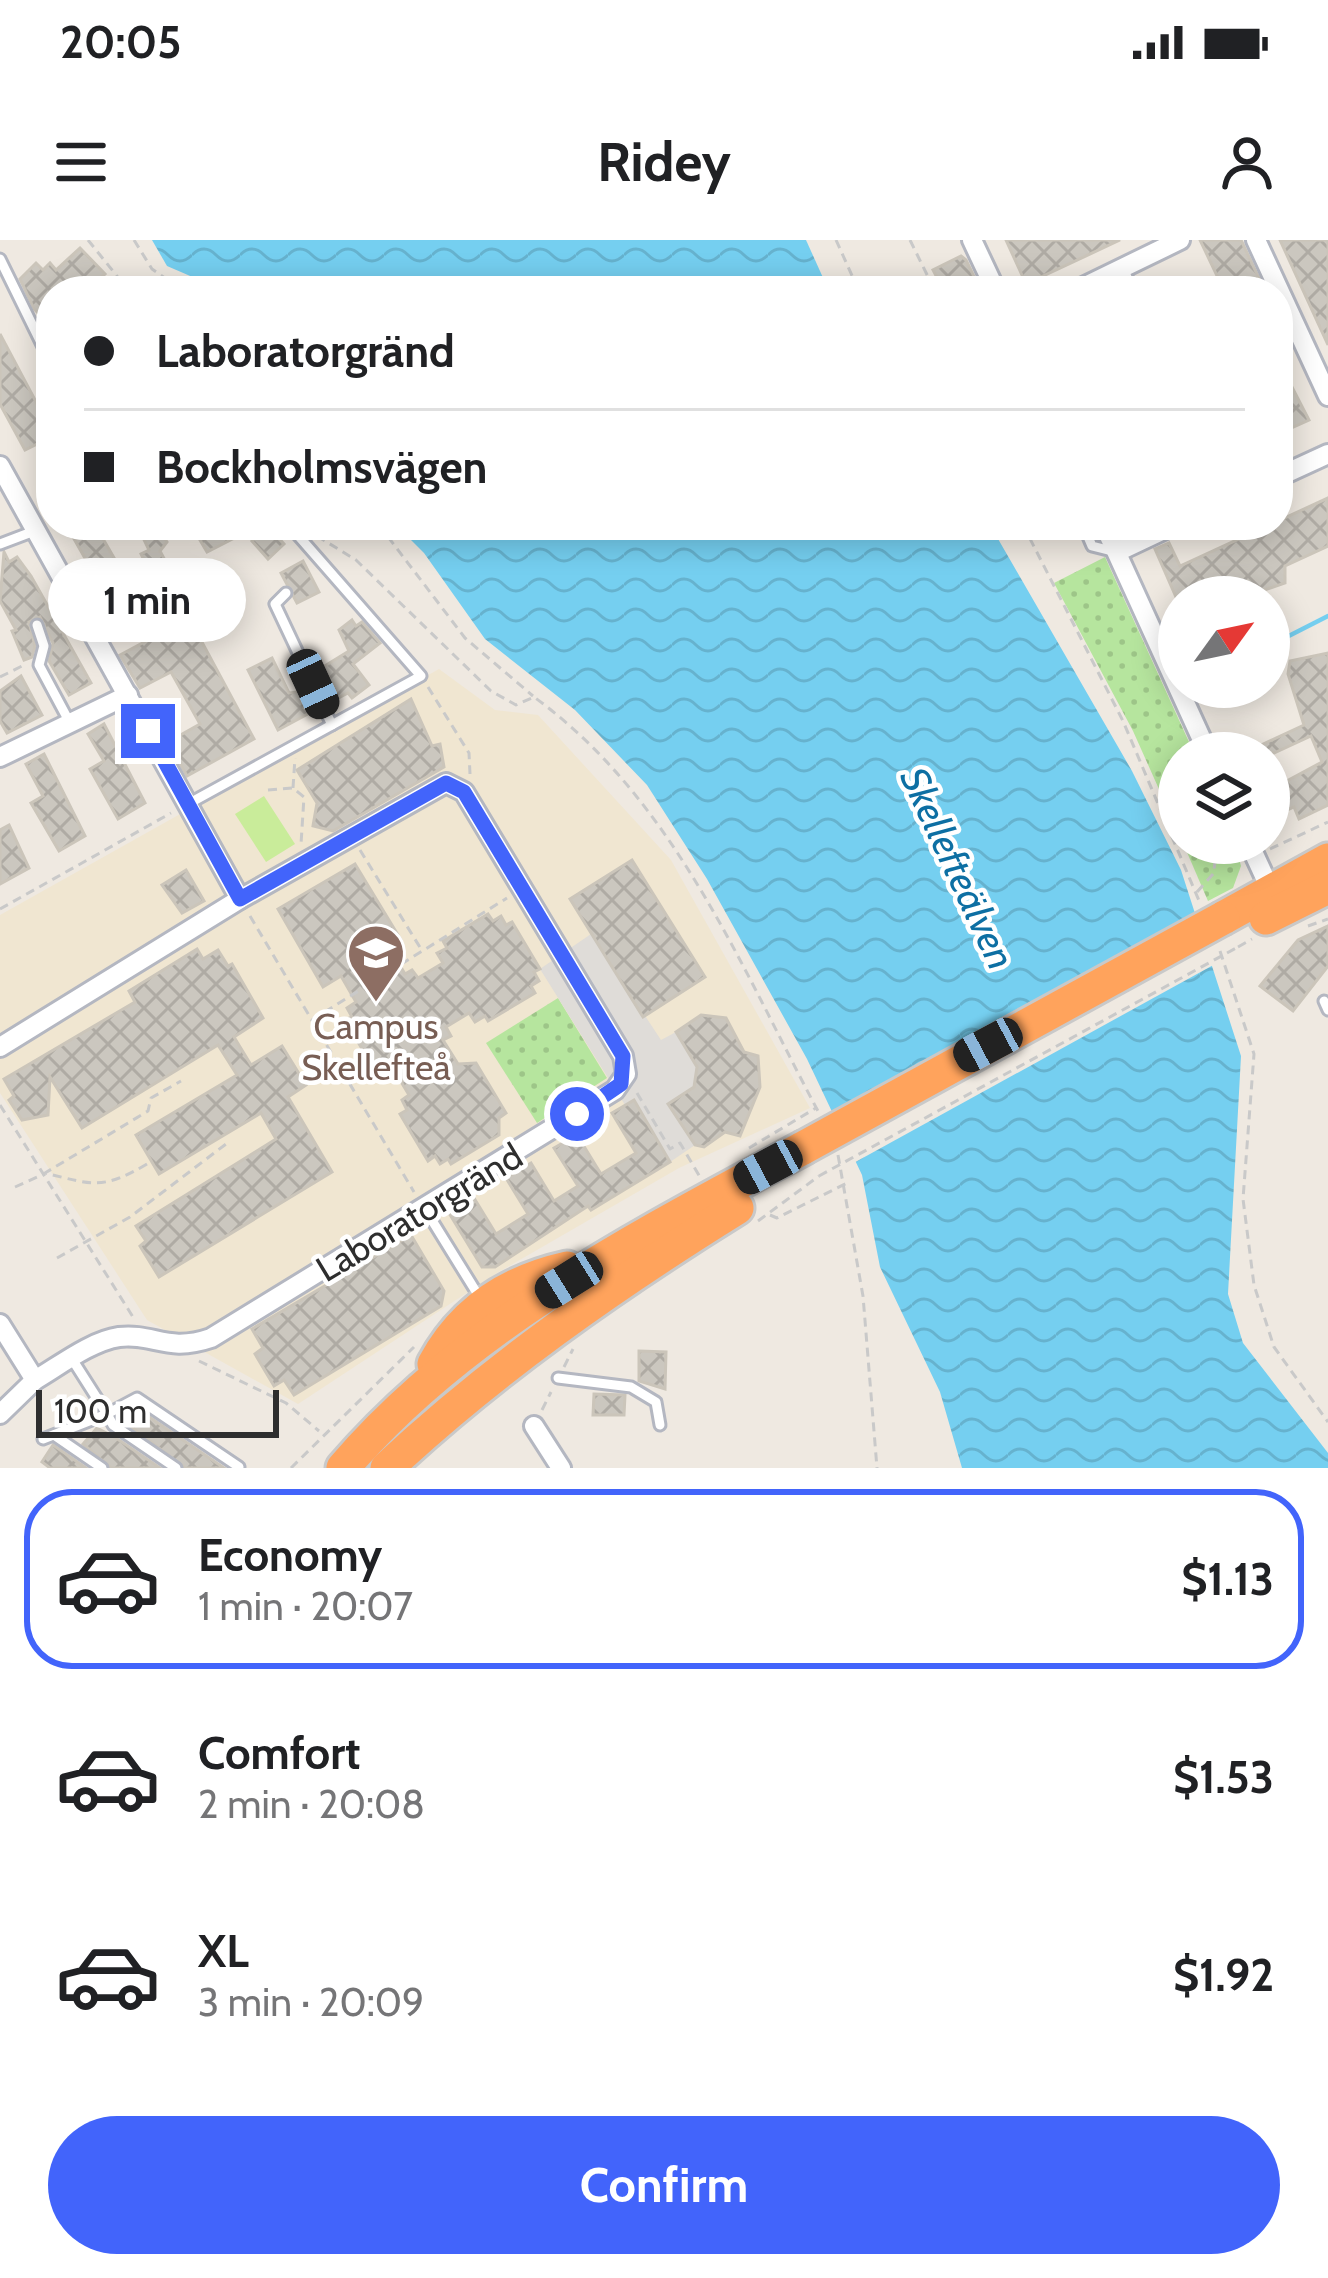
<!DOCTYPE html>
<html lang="en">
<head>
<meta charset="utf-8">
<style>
	:root { --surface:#fff; --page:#f6f6f6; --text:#202124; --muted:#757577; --line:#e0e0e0; --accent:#4264fb }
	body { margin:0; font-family:Cabin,sans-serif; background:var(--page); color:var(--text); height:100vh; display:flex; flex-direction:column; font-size:45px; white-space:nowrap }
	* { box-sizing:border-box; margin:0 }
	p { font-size:39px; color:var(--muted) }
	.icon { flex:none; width:66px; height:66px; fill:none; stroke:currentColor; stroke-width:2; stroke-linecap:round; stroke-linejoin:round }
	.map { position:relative; height:1228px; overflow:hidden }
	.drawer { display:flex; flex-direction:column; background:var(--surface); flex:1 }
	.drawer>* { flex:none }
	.banner { position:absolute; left:36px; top:36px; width:1257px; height:264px; border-radius:48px; box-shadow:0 6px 30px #0003; display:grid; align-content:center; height:264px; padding:0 48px; background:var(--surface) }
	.needle { width:78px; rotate:57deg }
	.fabs { position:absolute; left:1158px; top:336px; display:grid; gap:24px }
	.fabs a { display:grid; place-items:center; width:132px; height:132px; border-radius:50%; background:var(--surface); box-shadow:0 6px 30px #0003; font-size:60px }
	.scale { position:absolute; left:36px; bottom:30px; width:243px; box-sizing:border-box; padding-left:12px; border:6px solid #2e2e2e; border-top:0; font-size:33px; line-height:42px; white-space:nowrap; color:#2e2e2e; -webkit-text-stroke:9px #fff; paint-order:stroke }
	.end { position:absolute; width:54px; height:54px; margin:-27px; border:15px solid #4264fb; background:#fff; box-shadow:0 0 0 6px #fff }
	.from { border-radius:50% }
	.bubble { position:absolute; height:84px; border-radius:42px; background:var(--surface); box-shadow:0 6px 30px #0003; font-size:39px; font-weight:800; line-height:84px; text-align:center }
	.car { position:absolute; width:36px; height:72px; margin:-36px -18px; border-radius:15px; box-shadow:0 0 9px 3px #0007; background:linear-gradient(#222 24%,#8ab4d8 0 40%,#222 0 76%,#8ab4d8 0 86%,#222 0) }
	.banner b { display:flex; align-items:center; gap:42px; height:114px; font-size:45px }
	.banner b+b { border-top:3px solid var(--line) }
	.banner i { width:30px; height:30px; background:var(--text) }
	ul { padding:21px 0 0; list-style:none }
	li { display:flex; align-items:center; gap:36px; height:180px; margin:0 24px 18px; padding:0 24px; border:6px solid transparent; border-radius:48px }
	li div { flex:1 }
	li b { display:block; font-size:45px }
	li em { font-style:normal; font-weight:800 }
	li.current { border-color:var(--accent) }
	li>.icon { width:108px; height:108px; stroke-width:1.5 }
	.action { display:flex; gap:24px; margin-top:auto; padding:24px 48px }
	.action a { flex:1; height:138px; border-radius:72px; background:var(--accent); color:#fff; font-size:48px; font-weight:800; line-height:138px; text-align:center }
	.status { display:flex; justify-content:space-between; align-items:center; height:84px; padding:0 60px; background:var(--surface); direction:ltr }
	.status svg { height:33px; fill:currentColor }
	header { display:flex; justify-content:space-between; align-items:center; height:156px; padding:0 48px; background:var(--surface); font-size:54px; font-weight:800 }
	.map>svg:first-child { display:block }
	.education { fill:#f0e6d1 }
	.green { fill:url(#green-dots) }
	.pitch { fill:#c9ec9a }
	.plaza { fill:#dfdcd8 }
	.water { fill:url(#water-waves) }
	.pier { fill:#efe9e1 }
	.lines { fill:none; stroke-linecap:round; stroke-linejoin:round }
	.stream { stroke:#75cff0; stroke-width:4.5 }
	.building { fill:url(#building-cross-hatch); stroke:#cbc5ba; stroke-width:3 }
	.lane-casing { stroke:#b4b7c1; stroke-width:15 }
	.street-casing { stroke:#b4b7c1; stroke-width:24 }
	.highway-casing { stroke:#c9c9c9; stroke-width:39 }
	.path { stroke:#c9c9c9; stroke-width:3; stroke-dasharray:9 6; stroke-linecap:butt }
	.lane { stroke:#fff; stroke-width:9 }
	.street { stroke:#fff; stroke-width:18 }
	.highway { stroke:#ffa35c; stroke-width:33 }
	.highway-bridge-casing { stroke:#c9c9c9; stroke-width:39; stroke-linecap:butt }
	.path-bridge { stroke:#c9c9c9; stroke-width:3; stroke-dasharray:9 6; stroke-linecap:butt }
	.highway-bridge { stroke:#ffa35c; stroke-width:33 }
	.route { stroke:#4264fb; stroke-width:15 }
	.labels { text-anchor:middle; stroke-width:9; stroke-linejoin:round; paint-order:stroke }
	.education-label { font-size:36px; fill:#785e54; stroke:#fff }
	.street-label { font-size:36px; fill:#2e2e2e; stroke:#fff }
	.water-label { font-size:39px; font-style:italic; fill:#0d6fa3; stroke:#fff }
</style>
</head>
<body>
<div class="status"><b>20:05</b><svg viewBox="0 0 49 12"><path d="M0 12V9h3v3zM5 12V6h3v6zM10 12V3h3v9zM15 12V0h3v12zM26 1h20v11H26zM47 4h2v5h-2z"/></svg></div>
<header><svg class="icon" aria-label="menu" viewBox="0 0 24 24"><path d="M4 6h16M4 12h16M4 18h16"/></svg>Ridey<svg class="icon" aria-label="person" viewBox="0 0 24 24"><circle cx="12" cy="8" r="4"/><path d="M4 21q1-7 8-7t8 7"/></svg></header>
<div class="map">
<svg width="1328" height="1228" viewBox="0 0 1328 1228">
	<defs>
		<pattern id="green-dots" width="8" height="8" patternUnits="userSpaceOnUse" patternTransform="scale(3)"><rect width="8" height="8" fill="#b6e59e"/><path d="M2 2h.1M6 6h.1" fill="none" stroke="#9dc588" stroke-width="1.8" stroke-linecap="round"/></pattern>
		<pattern id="water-waves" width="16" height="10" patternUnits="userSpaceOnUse" patternTransform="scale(3)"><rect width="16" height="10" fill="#75cff0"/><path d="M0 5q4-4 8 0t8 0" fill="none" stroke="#66b2ce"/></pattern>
		<pattern id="building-cross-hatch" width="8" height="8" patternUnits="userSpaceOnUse" patternTransform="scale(3)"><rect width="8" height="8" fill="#cbc7bf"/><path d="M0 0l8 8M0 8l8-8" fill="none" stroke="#afaba4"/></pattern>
	</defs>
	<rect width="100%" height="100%" fill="#efe9e1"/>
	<path class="education" d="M439,429L495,470L538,475L671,620L810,868L679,928L497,1033L298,1164L147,1080L0,853V675Z"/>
	<g class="green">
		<path d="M1105,317L1194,513H1179V594L1133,491L1054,343Z"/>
		<path d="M1183,603H1235L1241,626L1233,648L1208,661Z"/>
		<path d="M558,758L607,838L537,883L486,803Z"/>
	</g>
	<path class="pitch" d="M264,556L295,604L266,622L235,574Z"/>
	<path class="plaza" d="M591,694L661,800L676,792L697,827L694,847L669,864L695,905L670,922L634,861L625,865L540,729Z"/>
	<g class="water">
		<path d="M152,0H806L829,51H225L167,26Z"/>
		<path d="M396,285H990L1132,531L1181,630L1241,816L1228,1054L1243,1103L1328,1213V1228H962L940,1152L880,1027L862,935L807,819L707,639L647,545L575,470L485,399L424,313Z"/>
	</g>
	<path class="pier" d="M1200,670L1217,723L850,925L828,876Z"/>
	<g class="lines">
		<path class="stream" d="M1269,406L1328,376"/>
	</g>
	<g class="building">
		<path d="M1006,0H1120L1026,44Z"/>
		<path d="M1200,0H1241L1265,51H1200L1220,42Z"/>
		<path d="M1280,0H1328V105Z"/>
		<path d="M80,8L105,34L87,51H51V86L34,69L20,39L36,23L43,30L50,23L56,30Z"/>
		<path d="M961,16L966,20L981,51H944L933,30Z"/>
		<path d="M0,94L51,190V197L25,210L0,164Z"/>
		<path d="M1278,120L1309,180L1278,194Z"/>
		<path d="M1328,258V306L1285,326V343L1244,357H1176L1155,309L1169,303L1180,326Z"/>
		<path d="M95,285L117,323L95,336L73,297Z"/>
		<path d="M137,285H155L167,302L160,311L168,326L151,335L141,314L149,310Z"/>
		<path d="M228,285H235L240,295L207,312L200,300Z"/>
		<path d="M268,286L284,304L268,319L252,301Z"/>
		<path d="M4,312L9,322L17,317L31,336L91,443L69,455L49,421L53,403L40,377L29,382L35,406L32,417L24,420L12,391L16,390L0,361Z"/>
		<path d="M303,321L319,352L297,363L281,333Z"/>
		<path d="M189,378L254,499L187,536L168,502L200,484L171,432L140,448L120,415Z"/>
		<path d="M352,380L356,386L362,382L380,403L353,424L369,445L352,458L348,453L331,462L322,442L329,438L323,427L349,411L339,390Z"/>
		<path d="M1328,413V565L1299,579L1294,567L1285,571L1274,548L1322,522L1311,496L1274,513H1244L1304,485L1288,434L1290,421Z"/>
		<path d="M272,418L289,453L306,451L315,470L278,490L248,430Z"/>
		<path d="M21,436L42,475L7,493L0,481V451Z"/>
		<path d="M411,459L432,506L440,504L444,527L333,591L313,586L317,563L297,530Z"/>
		<path d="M104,484L145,563L118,579L90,529L104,521L88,494Z"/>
		<path d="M44,514L85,596L59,611L31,563L43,556L26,524Z"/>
		<path d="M9,585L29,628L0,644V590Z"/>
		<path d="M632,620L705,737L643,777L570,659Z"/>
		<path d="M355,624L401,700L389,707L405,734L412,730L418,738L443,723L437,713L447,708L443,701L488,674L493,681L501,676L506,685L512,682L540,729L534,732L539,741L531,746L535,753L488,781L485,776L475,782L469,773L446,787L451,796L443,800L458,824L476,823L506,873L499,878V895L451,924L448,919L440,924L435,916L428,921L400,874L407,870L402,860L409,855L394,830L386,835L380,825L374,829L345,780L352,777L347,768L356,762L341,736L323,747L278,669Z"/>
		<path d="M186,630L204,661L182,673L162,645Z"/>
		<path d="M1328,686V726L1293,771L1260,746L1298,700Z"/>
		<path d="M197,709L203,719L218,710L228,726L232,724L263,778L234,797L251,825L282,806L306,845L288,857L332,932L159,1037L140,1006L146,1001L136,986L276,899L261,873L159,934L136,895L237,835L218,805L82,888L50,837L48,875L22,880L9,860L14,856L4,839L135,762L129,751Z"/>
		<path d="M701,775L726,778L744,812L758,816L760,847L740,896L725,892L704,907L695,905L668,864L694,847L697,827L676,792Z"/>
		<path d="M634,860L670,922L591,970L588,966L495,1027H482L449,973L474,958L496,994L528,974L506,938L531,923L554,961L578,946L554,908L577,895L601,934L636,913L612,873Z"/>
		<path d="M411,995L444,1051L441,1066L294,1155L284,1140L274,1146L255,1114L263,1108L252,1089Z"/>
		<path d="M639,1111L666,1112L665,1149L639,1141Z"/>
		<path d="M594,1154L625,1155L624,1175H593Z"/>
		<path d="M136,1168L224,1228H185L126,1183Z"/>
		<path d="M97,1188L116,1198L160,1228H111L83,1204Z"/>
		<path d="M53,1205L86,1228H50L42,1222Z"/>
	</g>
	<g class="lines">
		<defs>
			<g id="lane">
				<path d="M0,19L51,123"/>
				<path d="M1123,28L1133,51"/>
				<path d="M1083,285L1092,306L1116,312"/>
				<path d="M0,304L37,290"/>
				<path d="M286,353L275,364L332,485"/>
				<path d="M37,385L44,406L39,425L70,483"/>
				<path d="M188,564L421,436L289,285"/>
				<path d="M1324,761L1328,770"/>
				<path d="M425,969L480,1058"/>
				<path d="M72,1119L107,1174L137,1158L239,1227"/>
				<path d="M558,1138L631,1147L656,1162L660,1185"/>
				<path d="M54,1195L102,1228"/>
				<path d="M43,1199L107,1174L113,1185L176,1228"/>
			</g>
			<g id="street">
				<path d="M972,0L996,51"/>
				<path d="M1256,0L1328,156"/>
				<path d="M1075,51L1180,0"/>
				<path d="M0,226L240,659"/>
				<path d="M1278,237L1328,214"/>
				<path d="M1104,285L1208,513"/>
				<path d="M1117,312L1174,285"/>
				<path d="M0,517L128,455"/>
				<path d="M1249,603L1271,651"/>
				<path d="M0,807L240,659L446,543L464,552L623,816L626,834L615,850L211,1098C167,1113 154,1093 119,1097C91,1101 59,1126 35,1140L0,1084"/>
				<path d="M0,1174L35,1140"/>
				<path d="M534,1186L561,1228"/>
			</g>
			<g id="highway">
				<path d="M1223,678L1328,620"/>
				<path d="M1266,678L1328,647"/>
				<path d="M434,1124C463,1070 509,1041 567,1028"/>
				<path d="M343,1228C465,1085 640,996 803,908"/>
				<path d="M387,1228C493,1129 613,1045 737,968"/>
			</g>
		</defs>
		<use href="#lane" class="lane-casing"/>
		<use href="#street" class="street-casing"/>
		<use href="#highway" class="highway-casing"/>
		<g class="path">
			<path d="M88,0L129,51"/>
			<path d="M134,0L152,29L183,51"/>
			<path d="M836,0L859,51"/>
			<path d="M910,0L935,51"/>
			<path d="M379,285L465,398L533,456"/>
			<path d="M1023,285L1123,481L1200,663"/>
			<path d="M317,296L356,320L491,451L516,465L534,457C674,559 740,725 819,873"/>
			<path d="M0,437L24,425"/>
			<path d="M428,447L469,513L470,534"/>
			<path d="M293,548L295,518"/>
			<path d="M268,550L293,548L304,557L301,604"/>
			<path d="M1270,609L1328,582"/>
			<path d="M360,610L421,709"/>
			<path d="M1197,652L1214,633L1216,603"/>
			<path d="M0,669L171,573"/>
			<path d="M250,676L414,952"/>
			<path d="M1308,686L1328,679"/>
			<path d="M1238,707L1252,699"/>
			<path d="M1220,711L1254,814L1243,959L1254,1045L1274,1107L1328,1182"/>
			<path d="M312,780L507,658"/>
			<path d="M637,853L670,909L680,903L700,937"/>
			<path d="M0,865L133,1077"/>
			<path d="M749,908L816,868"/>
			<path d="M838,915L863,1056L877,1228"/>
			<path d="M147,924C103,950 93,945 45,933L148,871L151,858L181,841"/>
			<path d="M15,947L44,934"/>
			<path d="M770,975L777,978L847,943"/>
			<path d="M758,981L819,936"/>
			<path d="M57,1018L130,977L226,904"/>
			<path d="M199,1121L286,1163L319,1191"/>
			<path d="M564,1127L573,1109"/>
			<path d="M542,1170L551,1152"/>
			<path d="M291,1228L414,1107"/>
		</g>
		<use href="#lane" class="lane"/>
		<use href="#street" class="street"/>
		<use href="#highway" class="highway"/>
		<defs>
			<path id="highway-bridge" d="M803,908L1223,678"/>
		</defs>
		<use href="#highway-bridge" class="highway-bridge-casing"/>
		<path class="path-bridge" d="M819,936L1238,707"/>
		<use href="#highway-bridge" class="highway-bridge"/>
	</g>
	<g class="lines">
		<path class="route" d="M148,491L240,659L446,543L464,552L623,816L621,844L577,874"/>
	</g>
	<defs>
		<symbol id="university-pin" viewBox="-11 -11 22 30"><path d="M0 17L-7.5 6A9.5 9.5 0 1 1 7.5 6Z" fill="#8d6e63" stroke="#fff"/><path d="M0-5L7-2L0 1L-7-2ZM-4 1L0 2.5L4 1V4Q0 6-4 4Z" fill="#fff"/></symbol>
	</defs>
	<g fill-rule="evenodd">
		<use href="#university-pin" x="343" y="680" width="66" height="90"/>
	</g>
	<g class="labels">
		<g class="education-label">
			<text x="376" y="799">Campus<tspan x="376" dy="41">Skellefteå</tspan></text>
		</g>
		<g class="street-label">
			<text transform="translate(419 972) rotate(-31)" y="13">Laboratorgränd</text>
		</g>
		<g class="water-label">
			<text transform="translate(958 628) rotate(65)" y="14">Skellefteälven</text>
		</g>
	</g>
</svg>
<div class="fabs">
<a><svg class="needle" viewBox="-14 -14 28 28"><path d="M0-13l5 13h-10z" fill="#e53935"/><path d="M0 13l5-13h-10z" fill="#757577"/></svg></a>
<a><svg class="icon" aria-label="layers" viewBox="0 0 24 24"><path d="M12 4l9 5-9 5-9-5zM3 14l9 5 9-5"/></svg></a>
</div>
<div class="scale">100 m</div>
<i class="end from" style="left:577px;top:874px"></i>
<i class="end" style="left:148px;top:491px"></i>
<div class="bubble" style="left:48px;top:318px;width:198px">1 min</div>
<i class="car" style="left:313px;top:444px;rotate:155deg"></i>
<i class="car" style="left:988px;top:805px;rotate:242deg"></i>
<i class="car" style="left:768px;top:927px;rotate:242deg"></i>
<i class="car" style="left:569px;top:1040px;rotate:238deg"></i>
<div class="banner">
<b><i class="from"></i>Laboratorgränd</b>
<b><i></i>Bockholmsvägen</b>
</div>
</div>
<section class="drawer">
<ul>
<li class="current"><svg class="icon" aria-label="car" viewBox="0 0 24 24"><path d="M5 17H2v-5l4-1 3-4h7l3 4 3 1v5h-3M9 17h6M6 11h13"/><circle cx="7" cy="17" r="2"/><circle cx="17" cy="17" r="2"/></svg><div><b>Economy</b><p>1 min · 20:07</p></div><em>$1.13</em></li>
<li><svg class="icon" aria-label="car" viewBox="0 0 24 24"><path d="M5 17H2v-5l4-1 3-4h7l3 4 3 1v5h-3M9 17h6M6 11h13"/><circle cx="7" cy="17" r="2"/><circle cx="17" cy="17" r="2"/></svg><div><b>Comfort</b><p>2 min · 20:08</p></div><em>$1.53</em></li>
<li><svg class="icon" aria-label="car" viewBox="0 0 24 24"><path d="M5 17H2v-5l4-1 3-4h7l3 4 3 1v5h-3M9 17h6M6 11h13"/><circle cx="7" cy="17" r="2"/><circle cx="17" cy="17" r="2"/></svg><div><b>XL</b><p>3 min · 20:09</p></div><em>$1.92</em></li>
</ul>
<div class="action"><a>Confirm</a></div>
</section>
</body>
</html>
